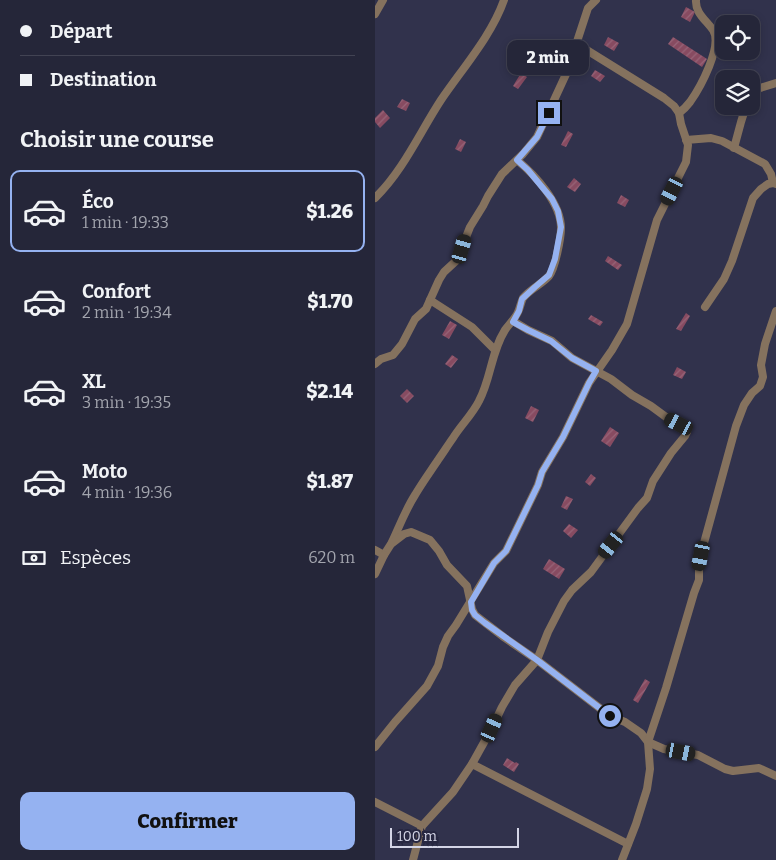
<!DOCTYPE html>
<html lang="fr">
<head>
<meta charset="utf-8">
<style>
	:root { --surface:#252639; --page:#313244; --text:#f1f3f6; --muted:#a3a5ae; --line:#424353; --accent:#95b2f1 }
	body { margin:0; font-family:Bitter,serif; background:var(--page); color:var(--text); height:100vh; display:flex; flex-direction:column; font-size:19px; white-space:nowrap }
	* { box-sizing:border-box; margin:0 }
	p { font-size:16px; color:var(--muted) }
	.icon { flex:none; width:28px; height:28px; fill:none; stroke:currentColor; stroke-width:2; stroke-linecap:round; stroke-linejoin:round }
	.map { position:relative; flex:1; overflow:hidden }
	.details { display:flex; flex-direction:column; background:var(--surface); width:375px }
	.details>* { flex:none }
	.hud { display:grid; align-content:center; height:110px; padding:0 20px; background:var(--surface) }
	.tools { position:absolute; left:340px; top:15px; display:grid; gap:10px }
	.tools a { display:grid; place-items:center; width:45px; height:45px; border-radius:10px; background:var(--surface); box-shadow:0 2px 8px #0003,0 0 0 1px var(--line); font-size:25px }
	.scale { position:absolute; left:15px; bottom:12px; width:129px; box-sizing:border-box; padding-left:5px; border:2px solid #d4d5e6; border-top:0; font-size:14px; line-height:18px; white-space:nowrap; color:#d4d5e6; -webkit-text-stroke:4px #272741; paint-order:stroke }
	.end { position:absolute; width:22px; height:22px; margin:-11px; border:6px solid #95b2f1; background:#111; box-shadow:0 0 0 2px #111 }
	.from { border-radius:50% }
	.bubble { position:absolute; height:35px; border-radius:10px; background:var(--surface); box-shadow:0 2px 8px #0003,0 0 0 1px var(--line); font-size:16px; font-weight:800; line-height:35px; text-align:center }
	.car { position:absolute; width:15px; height:30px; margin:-15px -8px; border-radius:6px; box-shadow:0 0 4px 1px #0007; background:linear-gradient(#222 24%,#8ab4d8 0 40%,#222 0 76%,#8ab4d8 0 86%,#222 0) }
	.hud b { display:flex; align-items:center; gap:18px; height:48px; font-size:19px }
	.hud b+b { border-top:1px solid var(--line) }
	.hud i { width:12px; height:12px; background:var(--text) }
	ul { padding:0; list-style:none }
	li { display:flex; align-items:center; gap:15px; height:82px; margin:0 10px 8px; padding:0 10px; border:2px solid transparent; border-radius:10px }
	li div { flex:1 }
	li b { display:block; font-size:19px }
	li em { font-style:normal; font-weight:800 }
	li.on { border-color:var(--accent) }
	li>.icon { width:45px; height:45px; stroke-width:1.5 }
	h2 { padding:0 20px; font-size:22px; line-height:60px }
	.pay { display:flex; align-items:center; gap:12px; height:55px; padding:0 20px; font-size:19px }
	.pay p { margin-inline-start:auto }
	.primary-button { display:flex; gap:10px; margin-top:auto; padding:10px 20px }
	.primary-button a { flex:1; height:58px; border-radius:10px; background:var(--accent); color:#111; font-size:20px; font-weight:800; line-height:58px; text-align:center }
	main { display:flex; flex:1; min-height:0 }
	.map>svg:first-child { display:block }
	.building { fill:url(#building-hatch) }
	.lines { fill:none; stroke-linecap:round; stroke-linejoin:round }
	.street { stroke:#85725e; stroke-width:8 }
	.route { stroke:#95b2f1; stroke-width:6 }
</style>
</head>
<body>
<main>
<section class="details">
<div class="hud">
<b><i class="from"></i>Départ</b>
<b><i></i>Destination</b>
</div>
<h2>Choisir une course</h2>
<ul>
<li class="on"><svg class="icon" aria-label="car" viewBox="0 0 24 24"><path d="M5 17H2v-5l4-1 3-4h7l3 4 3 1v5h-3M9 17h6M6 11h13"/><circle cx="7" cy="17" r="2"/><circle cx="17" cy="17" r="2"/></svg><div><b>Éco</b><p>1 min · 19:33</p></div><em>$1.26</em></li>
<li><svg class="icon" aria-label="car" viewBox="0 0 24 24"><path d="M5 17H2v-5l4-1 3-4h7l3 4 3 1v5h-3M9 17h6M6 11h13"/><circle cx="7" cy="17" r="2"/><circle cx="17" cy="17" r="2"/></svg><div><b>Confort</b><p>2 min · 19:34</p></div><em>$1.70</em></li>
<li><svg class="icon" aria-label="car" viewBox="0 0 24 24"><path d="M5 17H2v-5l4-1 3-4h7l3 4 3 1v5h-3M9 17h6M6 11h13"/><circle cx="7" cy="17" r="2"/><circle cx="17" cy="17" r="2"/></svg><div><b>XL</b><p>3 min · 19:35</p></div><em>$2.14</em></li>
<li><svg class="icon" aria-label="car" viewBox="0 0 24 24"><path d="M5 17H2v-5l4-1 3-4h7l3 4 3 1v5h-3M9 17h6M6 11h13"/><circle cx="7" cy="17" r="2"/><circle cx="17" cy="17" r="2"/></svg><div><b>Moto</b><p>4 min · 19:36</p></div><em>$1.87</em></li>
</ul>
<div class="pay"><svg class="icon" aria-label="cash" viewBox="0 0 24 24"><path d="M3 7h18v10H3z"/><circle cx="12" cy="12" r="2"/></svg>Espèces<p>620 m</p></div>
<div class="primary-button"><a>Confirmer</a></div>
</section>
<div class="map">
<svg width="401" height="860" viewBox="0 0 401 860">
	<defs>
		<pattern id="building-hatch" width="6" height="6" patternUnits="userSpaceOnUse" patternTransform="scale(1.25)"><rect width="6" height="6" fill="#874b61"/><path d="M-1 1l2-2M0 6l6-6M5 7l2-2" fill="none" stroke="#976478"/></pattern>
	</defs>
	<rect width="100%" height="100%" fill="#31324c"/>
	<g class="building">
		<path d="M311,7L320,12L315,22L306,17Z"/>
		<path d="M233,37L244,43L239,51L229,45Z"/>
		<path d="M298,37L332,59L327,67L293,44Z"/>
		<path d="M220,70L230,76L225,82L216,76Z"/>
		<path d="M146,73L152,77L143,89L138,86Z"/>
		<path d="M27,99L35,103L31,111L22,107Z"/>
		<path d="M8,110L15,118L5,128L0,122V118Z"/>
		<path d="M193,131L198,134L191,147L186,145Z"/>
		<path d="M85,139L91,142L86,152L80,149Z"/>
		<path d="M199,178L206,184L200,192L192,187Z"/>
		<path d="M246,195L254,200L250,207L242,203Z"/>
		<path d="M233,256L247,265L243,270L230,261Z"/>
		<path d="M311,313L315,316L306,331L301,329Z"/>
		<path d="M216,315L228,322L225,326L213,319Z"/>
		<path d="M75,321L82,325L74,339L67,335Z"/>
		<path d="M77,355L83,359L76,368L70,364Z"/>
		<path d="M302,367L311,372L307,379L298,375Z"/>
		<path d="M32,389L39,396L32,403L25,396Z"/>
		<path d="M156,406L164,410L158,422L150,418Z"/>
		<path d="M235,427L244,433L235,447L226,441Z"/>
		<path d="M216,474L221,478L215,486L210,482Z"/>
		<path d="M191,496L198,499L192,510L186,507Z"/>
		<path d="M194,524L203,530L196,538L188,531Z"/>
		<path d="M174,559L190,569L184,579L168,569Z"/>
		<path d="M270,679L275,682L263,703L258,700Z"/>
		<path d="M132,758L140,763L141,762L144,764L139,772L128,765Z"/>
	</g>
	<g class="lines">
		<g class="street">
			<path d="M0,14L8,0"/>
			<path d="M376,94L382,89L401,83"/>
			<path d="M304,113C308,110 312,106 315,102C325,88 348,46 338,30C331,20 320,13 321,0"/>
			<path d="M311,140L336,138L347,141L390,164L396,174L398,183"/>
			<path d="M359,148L366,122L371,106"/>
			<path d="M0,198C28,171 45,132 66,100C87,69 117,35 129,0"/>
			<path d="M55,300L97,327L120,350"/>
			<path d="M330,307L349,279L357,261L378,198L386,189L393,184L398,183L401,184"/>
			<path d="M0,364L6,359L18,355L27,344L40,319L51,309L64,280L69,272L82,260L95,227L108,206L113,196L127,174L148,154L162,137L192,72L213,8L221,0"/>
			<path d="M17,542C24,527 31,509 40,495C47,483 55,472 63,460C68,453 73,445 78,438C86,425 97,415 104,401C116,379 116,352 130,330C134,324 140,319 143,312C145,308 146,302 148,298C155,289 167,284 174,276C180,269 186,238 186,228C186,203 160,175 142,160"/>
			<path d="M0,550L9,555L16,544L29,534L36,532L55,540L64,551L72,565L92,586L97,609L100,615L130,638L162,660L235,716L250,722L266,733L273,742L289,749L323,755L350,769L358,771L384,768L401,776"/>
			<path d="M0,574L9,555"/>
			<path d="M0,747L20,722L52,686L63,666L68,647L73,636L81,625L119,563L131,551L163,485L167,472L188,437L214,383L237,350L252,324L282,220L311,162L313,145L306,124L304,113L299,106L289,98L202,44"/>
			<path d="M97,764L253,844"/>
			<path d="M0,802L47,826"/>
			<path d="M38,860L47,826L78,792L97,764L117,728L127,707L140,685L162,660L173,632L189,601L197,590L216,572L263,508L272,498L278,481L296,453L310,436L312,432L311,428L291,417L276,406L257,395L236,379L197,358L177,341L153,330L138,321"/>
			<path d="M247,860L261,824L272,789L275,769L273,742L291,688L319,593L324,580V569L329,543L361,426L369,405L377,393L385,386L388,377L386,365L390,344L401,311"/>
		</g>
	</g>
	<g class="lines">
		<path class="route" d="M174,113L162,137L142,160L153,170L177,199L183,211L186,227L180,259L174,275L160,287L147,299L144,311L138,322L153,330L176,341L197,358L221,371L214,383L188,437L167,472L163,485L131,551L119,563L96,602L97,610L100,615L110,623L162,660L235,716"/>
	</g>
</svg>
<div class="tools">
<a><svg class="icon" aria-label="locate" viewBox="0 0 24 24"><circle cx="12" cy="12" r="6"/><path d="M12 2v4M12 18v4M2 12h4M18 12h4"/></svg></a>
<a><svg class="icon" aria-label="layers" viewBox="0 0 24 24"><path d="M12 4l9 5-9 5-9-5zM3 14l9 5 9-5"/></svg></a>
</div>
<div class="scale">100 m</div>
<i class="end from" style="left:235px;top:716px"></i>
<i class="end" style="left:174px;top:113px"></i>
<div class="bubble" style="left:132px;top:40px;width:82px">2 min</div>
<i class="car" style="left:297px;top:191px;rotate:207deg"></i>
<i class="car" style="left:87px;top:249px;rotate:16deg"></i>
<i class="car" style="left:304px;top:424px;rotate:297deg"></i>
<i class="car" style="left:236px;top:545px;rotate:219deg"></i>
<i class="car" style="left:326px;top:556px;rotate:191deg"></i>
<i class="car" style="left:117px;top:728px;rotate:24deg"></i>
<i class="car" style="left:306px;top:752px;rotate:101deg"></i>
</div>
</main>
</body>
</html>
